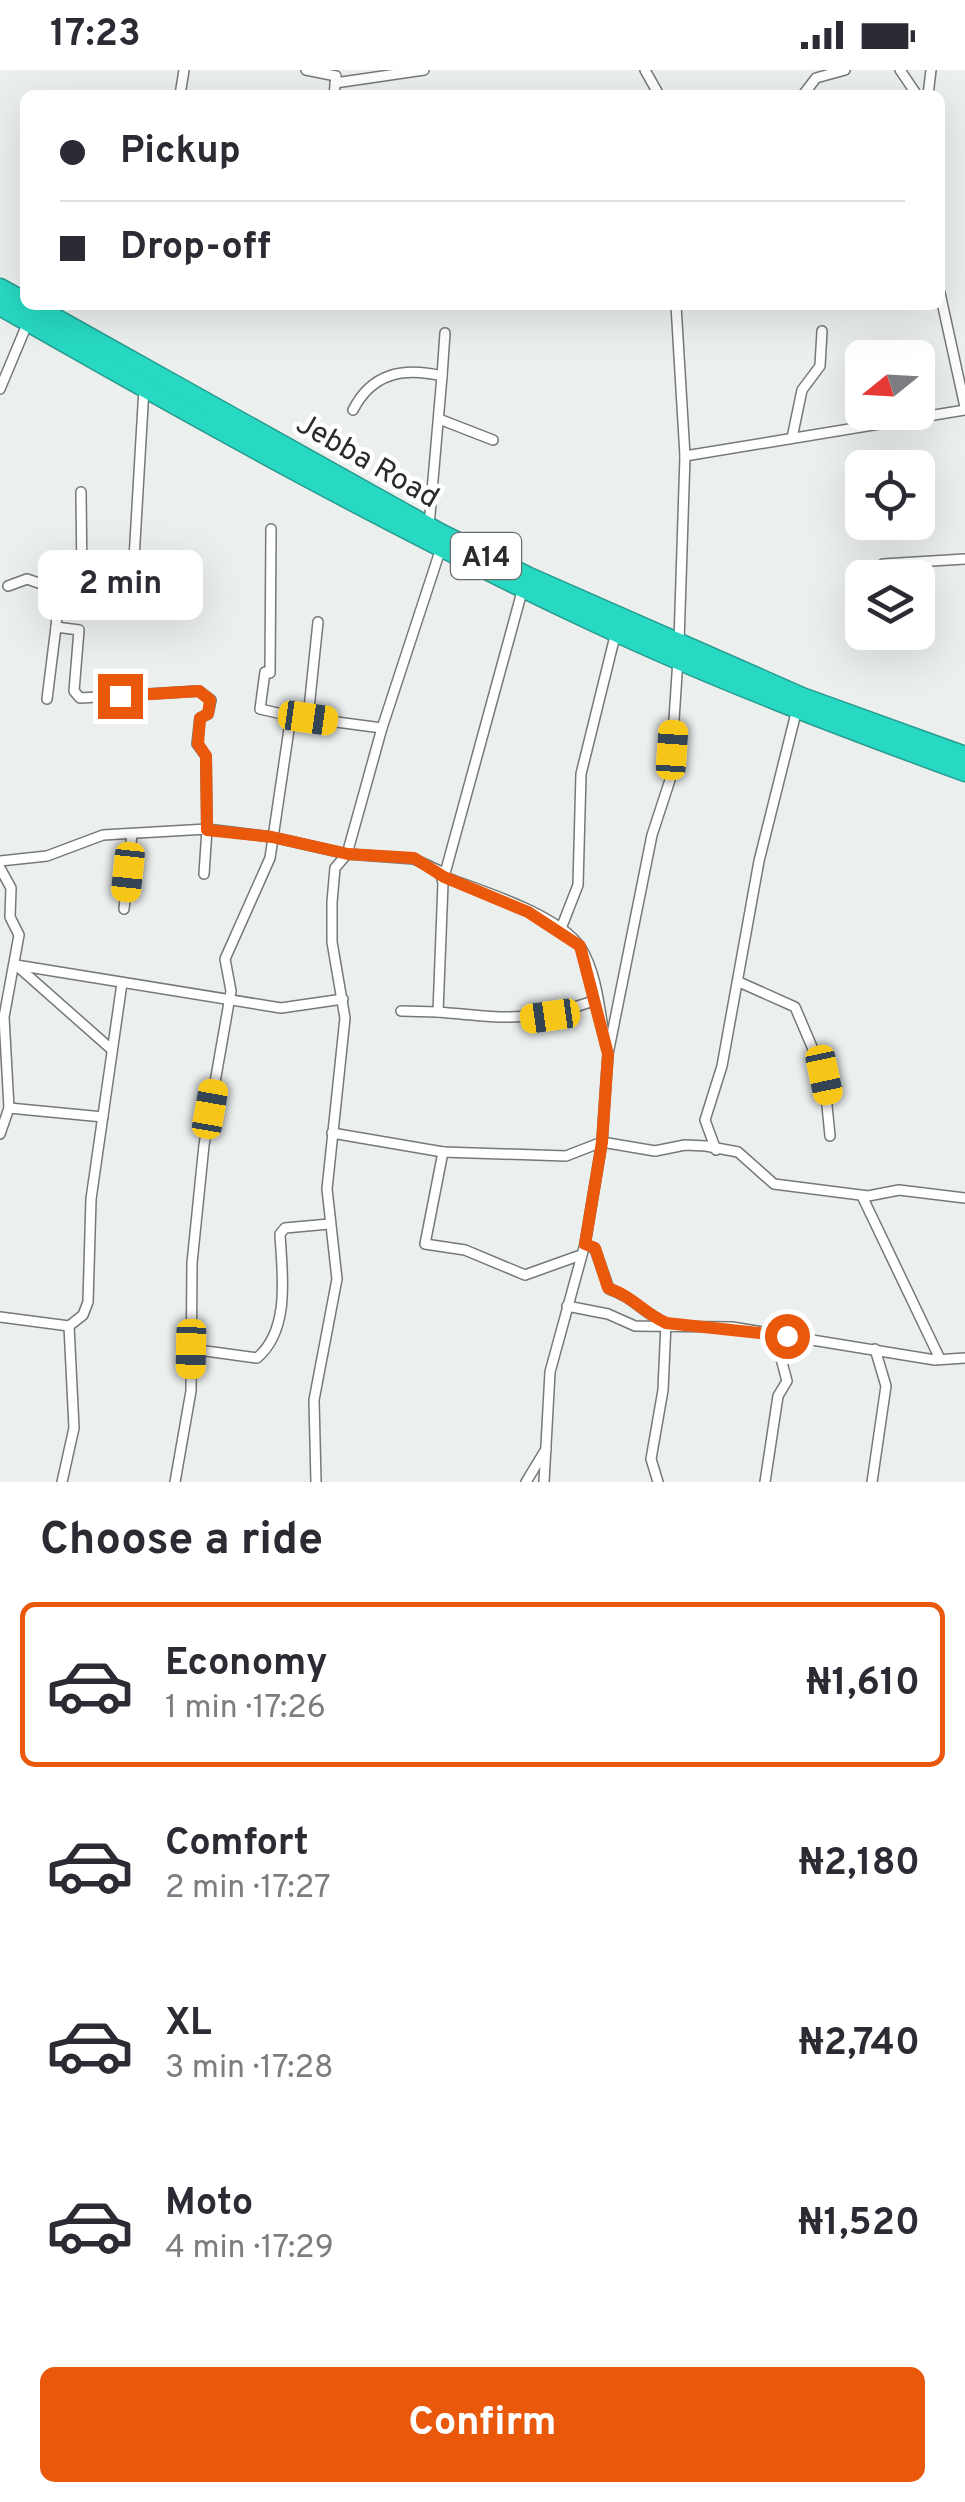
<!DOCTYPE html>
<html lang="en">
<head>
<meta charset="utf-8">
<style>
	:root { --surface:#fff; --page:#f2f2f3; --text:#2b2b33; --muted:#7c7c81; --line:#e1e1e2; --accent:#ea580c }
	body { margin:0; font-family:Overpass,sans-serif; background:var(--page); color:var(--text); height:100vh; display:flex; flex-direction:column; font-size:38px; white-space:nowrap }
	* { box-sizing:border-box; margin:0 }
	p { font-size:32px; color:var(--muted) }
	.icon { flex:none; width:55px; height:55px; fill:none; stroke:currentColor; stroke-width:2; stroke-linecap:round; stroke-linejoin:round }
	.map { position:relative; height:1412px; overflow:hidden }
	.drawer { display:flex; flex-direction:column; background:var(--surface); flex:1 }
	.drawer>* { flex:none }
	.hud { position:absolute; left:20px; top:20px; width:925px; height:220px; border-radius:15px; box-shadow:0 10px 40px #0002; display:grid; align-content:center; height:220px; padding:0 40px; background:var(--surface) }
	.needle { width:65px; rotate:252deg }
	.buttons { position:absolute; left:845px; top:270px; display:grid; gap:20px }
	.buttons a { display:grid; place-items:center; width:90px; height:90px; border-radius:15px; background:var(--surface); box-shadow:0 10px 40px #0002; font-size:50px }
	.end { position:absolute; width:45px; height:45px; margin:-22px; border:12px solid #ea580c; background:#fff; box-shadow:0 0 0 5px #fff }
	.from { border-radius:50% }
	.bubble { position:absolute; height:70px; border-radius:15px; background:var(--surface); box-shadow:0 10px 40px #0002; font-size:32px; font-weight:700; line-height:70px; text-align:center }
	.car { position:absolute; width:30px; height:60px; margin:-30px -15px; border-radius:12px; box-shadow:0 0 8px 2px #0007; background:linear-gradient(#f5c518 24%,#345 0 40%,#f5c518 0 76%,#345 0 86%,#f5c518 0) }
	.hud b { display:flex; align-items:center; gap:35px; height:95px; font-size:38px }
	.hud b+b { border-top:2px solid var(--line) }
	.hud i { width:25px; height:25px; background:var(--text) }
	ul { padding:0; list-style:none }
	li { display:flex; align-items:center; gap:30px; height:165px; margin:0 20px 15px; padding:0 20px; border:5px solid transparent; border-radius:15px }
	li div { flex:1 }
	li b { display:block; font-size:38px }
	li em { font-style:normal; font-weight:700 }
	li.on { border-color:var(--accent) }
	li>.icon { width:90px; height:90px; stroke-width:1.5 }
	h2 { padding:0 40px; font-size:45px; line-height:120px }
	.primary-button { display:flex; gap:20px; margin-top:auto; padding:20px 40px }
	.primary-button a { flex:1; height:115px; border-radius:15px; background:var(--accent); color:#fff; font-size:40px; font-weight:700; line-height:115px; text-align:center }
	.status { display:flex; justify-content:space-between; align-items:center; height:70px; padding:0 50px; background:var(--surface); direction:ltr }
	.status svg { height:28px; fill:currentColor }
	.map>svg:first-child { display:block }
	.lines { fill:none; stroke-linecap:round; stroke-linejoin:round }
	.street-casing { stroke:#757978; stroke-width:12 }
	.highway-casing { stroke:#289c8e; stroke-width:21 }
	.street { stroke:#fff; stroke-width:9 }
	.highway { stroke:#27d9c3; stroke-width:18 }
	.route { stroke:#ea580c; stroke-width:12 }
	.labels { text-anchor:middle; stroke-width:9; stroke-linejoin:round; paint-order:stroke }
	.shield { fill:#fff; stroke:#6a6b6b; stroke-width:2.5 }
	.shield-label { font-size:28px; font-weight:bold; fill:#2a2c2b }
	.street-label { font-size:30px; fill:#2a2c2b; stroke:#fff }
</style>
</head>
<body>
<div class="status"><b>17:23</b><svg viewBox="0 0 49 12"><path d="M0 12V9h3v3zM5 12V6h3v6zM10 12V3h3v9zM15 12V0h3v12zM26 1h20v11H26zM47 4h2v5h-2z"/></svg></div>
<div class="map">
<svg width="965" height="1412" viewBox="0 0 965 1412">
	<rect width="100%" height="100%" fill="#ebefee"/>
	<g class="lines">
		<defs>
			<g id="street">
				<path d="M306,0L336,6L334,25"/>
				<path d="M645,0L659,25"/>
				<path d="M900,0L917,25"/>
				<path d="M335,13L424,0"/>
				<path d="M180,25L184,0"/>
				<path d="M803,25L816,8L845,0"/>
				<path d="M928,25L931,0"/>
				<path d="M940,223L965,337"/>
				<path d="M676,235L685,386L679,572"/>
				<path d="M442,306L445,263"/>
				<path d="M0,319L28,252"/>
				<path d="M353,340C372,303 403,297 442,306L429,456"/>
				<path d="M439,349L493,370"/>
				<path d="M792,368L802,320L820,296L822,261"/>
				<path d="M685,386L965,340"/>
				<path d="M883,494L965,489"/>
				<path d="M8,516L27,509L59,520L56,557"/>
				<path d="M523,518L444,807C480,820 560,845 581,878C598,905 600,946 606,976"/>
				<path d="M59,520L77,522L82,511L81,422"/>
				<path d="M77,522L132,523L144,318"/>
				<path d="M47,629L56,557L79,560L74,621L80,628L199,621L211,630L208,644L200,648L197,674L206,686L207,759L272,767L347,784L414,789L440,801L443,813L438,942L401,941"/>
				<path d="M291,646L382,658"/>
				<path d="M308,648L318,552"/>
				<path d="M0,791L47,786L103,765L207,759L204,804"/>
				<path d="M0,798L11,818L10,847L19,865L4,947L9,1038L0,1064"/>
				<path d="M124,839L132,764"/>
				<path d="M560,861L578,815L581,704L616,562"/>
				<path d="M16,895L281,938L343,929"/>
				<path d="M16,895L111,979"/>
				<path d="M739,912L795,937L824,1005L830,1066"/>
				<path d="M438,942C504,948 532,953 596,930"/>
				<path d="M9,1038L103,1047"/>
				<path d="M332,1063L443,1082L425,1174L465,1180L525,1205L578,1186"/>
				<path d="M716,1080L705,1050L722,996L759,791L797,639"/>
				<path d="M443,1082L566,1086L602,1072L655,1081L685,1075L706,1076L738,1082L774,1114L868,1126L899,1120L965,1128"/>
				<path d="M862,1126L940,1289"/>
				<path d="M585,1174L595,1179L609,1219C635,1228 642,1243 666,1253L663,1320L651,1389L658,1412"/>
				<path d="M567,1236L608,1244L635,1256L732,1257L935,1290L965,1288"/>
				<path d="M0,1247L69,1256L83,1245L88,1232L91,1129L122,913"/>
				<path d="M191,1279L257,1288C291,1259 282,1203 280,1164L285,1158L329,1154"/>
				<path d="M62,1412L74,1358L69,1256"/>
				<path d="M175,1412L191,1321L192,1193L204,1075L231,921L225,889L270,788L291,646L260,639L265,602L270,603L271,459"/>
				<path d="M316,1412L314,1330L337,1209L327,1119L345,948L332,872V832L335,798L347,784L382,658L441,478"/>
				<path d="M526,1412L546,1379"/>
				<path d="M544,1412L550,1302L585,1174L602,1072L608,984L652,765L670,710L678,589"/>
				<path d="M765,1412L778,1326L787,1311L775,1266"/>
				<path d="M872,1412L886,1316L875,1279"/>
			</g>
			<g id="highway">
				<path d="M0,218L25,232"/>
				<path d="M32,235L440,463L527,506L802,627L965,686"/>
				<path d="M0,236C194,347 391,457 594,552C715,609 840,656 965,702"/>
			</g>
		</defs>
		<use href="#street" class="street-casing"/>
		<use href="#highway" class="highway-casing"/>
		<use href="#street" class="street"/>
		<use href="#highway" class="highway"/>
	</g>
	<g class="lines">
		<path class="route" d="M120,626L199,621L210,630L208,644L200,648L198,674L206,686L207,760L272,767L348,784L414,788L444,807L528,842L580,876L608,984L602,1072L585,1174L595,1178L608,1218C635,1228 642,1242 666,1253L787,1266"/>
	</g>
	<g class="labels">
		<rect class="shield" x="451" y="463" width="70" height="46" rx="8"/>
		<g class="shield-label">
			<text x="486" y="496">A14</text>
		</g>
		<g class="street-label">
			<text transform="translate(368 390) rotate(30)" y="10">Jebba Road</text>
		</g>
	</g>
</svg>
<div class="buttons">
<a><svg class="needle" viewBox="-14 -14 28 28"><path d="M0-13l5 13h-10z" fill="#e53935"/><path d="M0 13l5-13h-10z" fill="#7c7c81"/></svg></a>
<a><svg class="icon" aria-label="locate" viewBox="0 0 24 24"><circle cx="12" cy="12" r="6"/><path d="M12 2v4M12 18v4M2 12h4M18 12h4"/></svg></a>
<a><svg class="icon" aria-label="layers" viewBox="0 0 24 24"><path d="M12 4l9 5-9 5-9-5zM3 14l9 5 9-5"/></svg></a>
</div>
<i class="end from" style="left:787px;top:1266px"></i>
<i class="end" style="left:120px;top:626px"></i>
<div class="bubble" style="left:38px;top:480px;width:165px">2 min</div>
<i class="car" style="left:308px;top:648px;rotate:98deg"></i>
<i class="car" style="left:672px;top:680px;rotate:4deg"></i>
<i class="car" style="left:128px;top:802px;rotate:186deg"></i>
<i class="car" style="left:550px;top:946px;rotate:262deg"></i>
<i class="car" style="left:824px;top:1005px;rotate:168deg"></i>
<i class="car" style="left:210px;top:1039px;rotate:10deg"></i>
<i class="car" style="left:191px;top:1279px;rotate:181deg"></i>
<div class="hud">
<b><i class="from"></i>Pickup</b>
<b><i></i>Drop-off</b>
</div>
</div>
<section class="drawer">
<h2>Choose a ride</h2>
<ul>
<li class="on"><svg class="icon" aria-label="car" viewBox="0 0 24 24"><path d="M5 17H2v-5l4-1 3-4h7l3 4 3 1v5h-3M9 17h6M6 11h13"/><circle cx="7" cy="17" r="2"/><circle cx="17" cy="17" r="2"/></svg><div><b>Economy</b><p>1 min · 17:26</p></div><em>₦1,610</em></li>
<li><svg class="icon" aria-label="car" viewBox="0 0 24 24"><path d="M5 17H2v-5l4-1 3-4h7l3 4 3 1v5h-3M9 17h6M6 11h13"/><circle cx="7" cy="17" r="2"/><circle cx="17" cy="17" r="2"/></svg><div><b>Comfort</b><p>2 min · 17:27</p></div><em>₦2,180</em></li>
<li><svg class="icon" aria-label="car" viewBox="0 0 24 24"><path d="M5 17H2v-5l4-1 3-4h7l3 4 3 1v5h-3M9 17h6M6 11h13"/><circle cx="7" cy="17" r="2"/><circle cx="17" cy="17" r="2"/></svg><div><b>XL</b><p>3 min · 17:28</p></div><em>₦2,740</em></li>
<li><svg class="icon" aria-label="car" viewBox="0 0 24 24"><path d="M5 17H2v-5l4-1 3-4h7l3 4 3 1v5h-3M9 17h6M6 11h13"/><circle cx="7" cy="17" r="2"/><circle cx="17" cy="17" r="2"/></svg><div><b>Moto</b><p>4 min · 17:29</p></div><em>₦1,520</em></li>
</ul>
<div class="primary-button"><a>Confirm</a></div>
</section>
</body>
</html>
